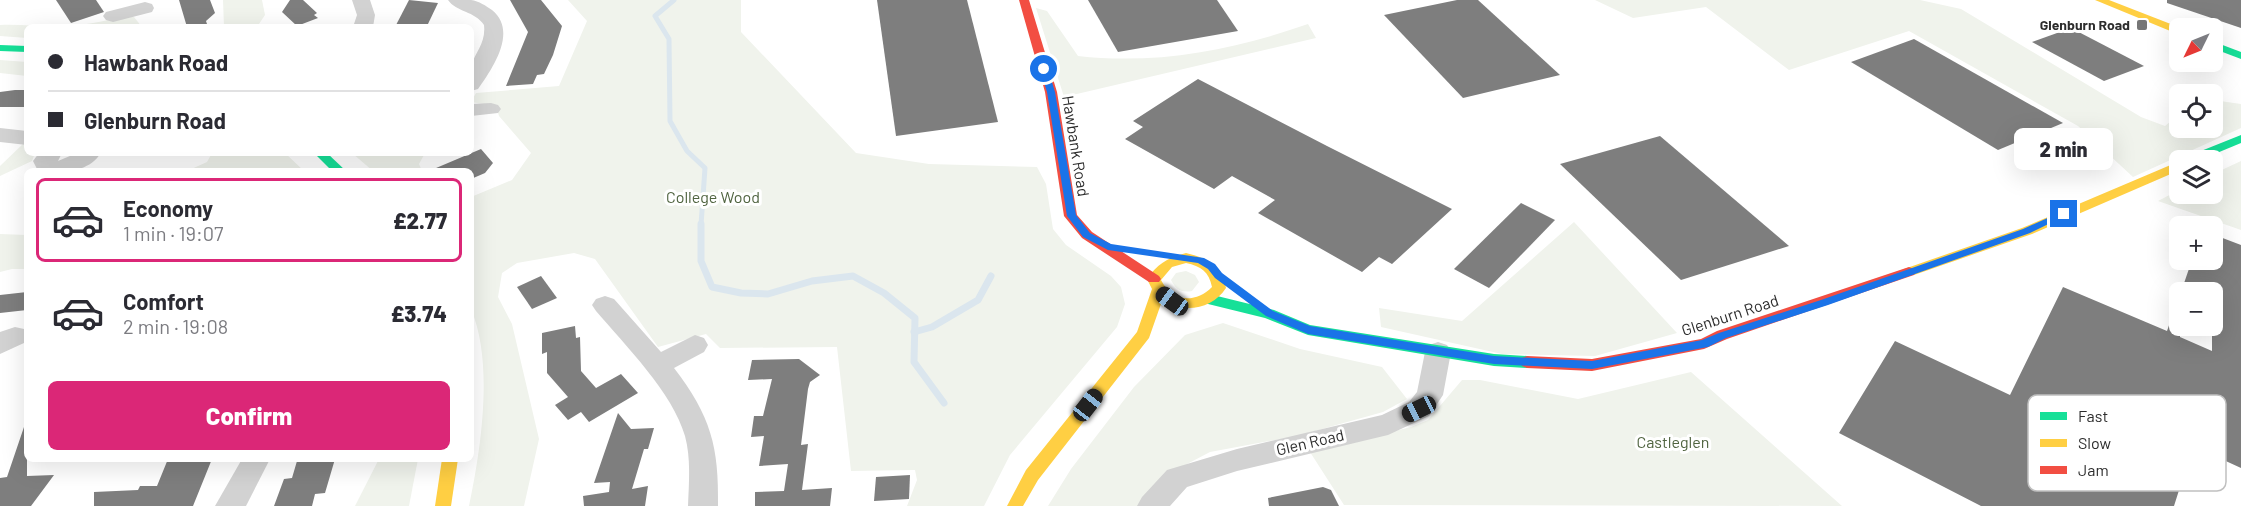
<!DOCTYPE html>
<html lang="en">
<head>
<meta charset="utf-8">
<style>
	:root { --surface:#fff; --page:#f7f7f7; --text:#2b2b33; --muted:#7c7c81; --line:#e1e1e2; --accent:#db2777 }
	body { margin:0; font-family:Barlow,sans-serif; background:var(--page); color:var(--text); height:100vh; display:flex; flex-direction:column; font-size:22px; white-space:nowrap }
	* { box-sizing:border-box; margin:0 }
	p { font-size:20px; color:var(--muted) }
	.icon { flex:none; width:33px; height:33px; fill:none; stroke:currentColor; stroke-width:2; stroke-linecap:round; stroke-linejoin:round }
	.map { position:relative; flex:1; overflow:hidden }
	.panel { position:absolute; left:24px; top:168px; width:450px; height:294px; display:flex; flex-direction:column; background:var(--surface); border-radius:9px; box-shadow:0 6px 24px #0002 }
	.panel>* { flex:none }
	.guide { position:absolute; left:24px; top:24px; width:450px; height:132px; border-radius:9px; box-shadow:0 6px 24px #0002; display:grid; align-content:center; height:132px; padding:0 24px; background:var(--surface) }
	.needle { width:39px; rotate:227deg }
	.tools { position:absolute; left:2169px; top:18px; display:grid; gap:12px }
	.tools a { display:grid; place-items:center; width:54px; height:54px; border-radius:9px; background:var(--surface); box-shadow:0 6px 24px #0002; font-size:30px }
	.end { position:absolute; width:27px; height:27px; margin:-14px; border:8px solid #1a73e8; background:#fff; box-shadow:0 0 0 3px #fff }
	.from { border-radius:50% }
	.bubble { position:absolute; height:42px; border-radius:9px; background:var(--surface); box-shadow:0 6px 24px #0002; font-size:20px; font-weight:800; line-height:42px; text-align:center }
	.car { position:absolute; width:18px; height:36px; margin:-18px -9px; border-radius:8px; box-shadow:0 0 4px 2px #0007; background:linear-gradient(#222 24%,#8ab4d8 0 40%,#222 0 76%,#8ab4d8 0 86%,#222 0) }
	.guide b { display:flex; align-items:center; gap:21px; height:57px; font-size:22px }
	.guide b+b { border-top:2px solid var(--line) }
	.guide i { width:15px; height:15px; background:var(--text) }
	ul { padding:10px 0 0; list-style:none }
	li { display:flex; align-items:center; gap:18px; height:84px; margin:0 12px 9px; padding:0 12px; border:3px solid transparent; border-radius:9px }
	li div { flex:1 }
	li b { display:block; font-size:22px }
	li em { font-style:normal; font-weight:800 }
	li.current { border-color:var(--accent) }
	li>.icon { width:54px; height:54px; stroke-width:1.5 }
	.action { display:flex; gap:12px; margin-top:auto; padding:12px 24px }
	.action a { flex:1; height:69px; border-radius:9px; background:var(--accent); color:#fff; font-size:24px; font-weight:800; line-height:69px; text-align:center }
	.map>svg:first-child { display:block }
	.green { fill:#f0f3ec }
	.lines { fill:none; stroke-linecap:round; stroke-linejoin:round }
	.stream-far1 { stroke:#dbe6ee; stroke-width:5 }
	.stream { stroke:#dbe6ee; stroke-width:7 }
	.building { fill:#7e7e7e }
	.street { fill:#d2d2d2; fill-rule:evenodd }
	.fast { fill:#16e098; fill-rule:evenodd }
	.slow { fill:#ffcf43; fill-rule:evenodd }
	.jam { fill:#f24e42; fill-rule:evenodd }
	.route { fill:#1a73e8 }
	.poi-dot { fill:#767676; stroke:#fff; stroke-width:2 }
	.labels { text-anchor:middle; stroke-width:6; stroke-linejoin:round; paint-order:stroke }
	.far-poi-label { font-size:14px; font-weight:bold; fill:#2d2d2d; stroke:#fff; text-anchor:end }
	.street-label { font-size:16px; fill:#2d2d2d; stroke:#fff }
	.park-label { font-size:16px; fill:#506440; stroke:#fff }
	.key { fill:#fff; stroke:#c0c0c0; stroke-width:1.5 }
	.key-label { font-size:16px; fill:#2d2d2d }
</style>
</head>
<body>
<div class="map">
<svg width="2241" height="506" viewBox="0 0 2241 506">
	<rect width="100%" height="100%" fill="#fff"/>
	<g class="green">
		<path d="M223,0H262L265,15L257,27H224Z"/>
		<path d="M568,0H741V32L856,153L929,164L1037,167L1046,184L1053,229L1066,245L1111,276L1121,287L1125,304L1117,327L1010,455L984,506H907L917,480L915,470L851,471L837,347L720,348L706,334L658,347L595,259L574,253L517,263L502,273L498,297L512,324L539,439L524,506H469C481,449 494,363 471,309V197L512,180L531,153L499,116L496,106L471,102L476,93L559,86L587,21Z"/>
		<path d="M1595,0H1920L1961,9L2141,117L2165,126L2179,114L2180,128H2212L2213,100L2241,104V128L2133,177L2078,126L1909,31L1789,70L1706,7L1633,18Z"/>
		<path d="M1036,8L1047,11L1078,56C1156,65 1234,50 1308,24L1316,38L1064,97Z"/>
		<path d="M125,17H134L142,27H27V38L0,36V25C20,24 38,27 58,27C80,26 103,21 125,17Z"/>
		<path d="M0,60L27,62V76L0,73Z"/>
		<path d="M23,144L27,146V153H35L32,161L0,176V166Z"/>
		<path d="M212,153H285L304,171H187L207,162Z"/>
		<path d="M352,153H425L419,164L422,171H373Z"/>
		<path d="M2241,161V230L2158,201L2179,190L2180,194H2212L2213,174Z"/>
		<path d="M1574,222L1677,333L1595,356L1502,354L1381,327L1379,308L1462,321Z"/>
		<path d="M0,234L27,235V269H12L0,272Z"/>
		<path d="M1186,271L1195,275L1199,282L1192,291C1180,293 1176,289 1171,280L1176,273Z"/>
		<path d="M1223,323L1300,349L1382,367L1407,399L1383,412L1297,436L1210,452L1168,474L1142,506H1048L1071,469L1134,387L1185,335Z"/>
		<path d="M1691,372L1842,506L1344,505L1310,452L1411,427L1428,420L1462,380H1480L1578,399Z"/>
		<path d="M379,459H418L409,506H355Z"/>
	</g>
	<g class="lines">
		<path class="stream-far1" d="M674,0L655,16L669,39L670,121L687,151L705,168L701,225"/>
		<g class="stream">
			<path d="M701,224V261L712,287L741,293L768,294L812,281L853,276L884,293L915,318L914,362L944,403"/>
			<path d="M914,332L932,327L978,300L991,276"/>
		</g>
	</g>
	<g class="building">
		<path d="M56,0H96L104,12L71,23Z"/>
		<path d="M179,0H210L215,13L206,21L208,27H187Z"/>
		<path d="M290,0H303L317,13L314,15L318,18L297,26L282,12Z"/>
		<path d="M409,0L438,3L427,26L395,27Z"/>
		<path d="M510,0H541L562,26L553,55L544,74L537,75L533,84L506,86L528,32Z"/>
		<path d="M877,0H967L998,122L896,136Z"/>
		<path d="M1088,0H1217L1238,31L1118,52Z"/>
		<path d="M1457,0H1478L1560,75L1463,98L1384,15Z"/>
		<path d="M2167,0H2241V28L2167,3Z"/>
		<path d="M2071,28L2144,66L2104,81L2032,42Z"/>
		<path d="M1914,39L2063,123L1998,150L1851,62Z"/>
		<path d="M1198,79L1327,146L1452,209L1392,264L1379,257L1362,272L1258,213L1275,200L1232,176L1214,189L1125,139L1143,127L1133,121Z"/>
		<path d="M15,90H27V107H0V92Z"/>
		<path d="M1660,136L1789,246L1681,280L1560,164Z"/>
		<path d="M481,149L493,163L485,173L471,179V171H429Z"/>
		<path d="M1521,203L1555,220L1489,288L1454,269Z"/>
		<path d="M2212,234L2241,245V468L2193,446L2174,506H1981L1839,433L1895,341L2010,395L2063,287L2167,331L2177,302H2180V337L2212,351V292H2181L2192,260H2212Z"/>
		<path d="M541,276L557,298L532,309L517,287Z"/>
		<path d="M27,292V310L0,313V295Z"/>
		<path d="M575,326L576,338L580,337L581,371L596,388L621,374L638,393L589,422L581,412L568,420L555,405L568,397L547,373V352L542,354V333Z"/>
		<path d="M799,359L820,375L810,382L808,389L801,445L808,444L802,490L832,488L830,506H755V492L784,491L788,464L759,466L764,436L751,437L754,416H763L772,379L748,380L752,360Z"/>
		<path d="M618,413L631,429L654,428L648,449H644L632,489L648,486L645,506H584L583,496L609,492L610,482L594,483Z"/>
		<path d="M24,427H27V476L54,475L31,506H0V478L7,477Z"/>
		<path d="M168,459H212L193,506H94V492L138,490L140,486H157Z"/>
		<path d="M308,459H335L325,493L315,494L312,506H274L284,479L292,478L297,461Z"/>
		<path d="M910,475L909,499L874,501L876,477Z"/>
		<path d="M1323,487L1331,490L1339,506H1269L1268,498Z"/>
	</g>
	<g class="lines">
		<g class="street">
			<path d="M352,0H370L375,15L373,27H353L357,15Z"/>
			<path d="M448,0C455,0 464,0 471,0C479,1 486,6 492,10C518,31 493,68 478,89L471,91C471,84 469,73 471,66C476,51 486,43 484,25C475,11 456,12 448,0Z"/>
			<path d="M145,2L152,4L154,8L152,12L113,22L106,20L103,16L106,12Z"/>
			<path d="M491,103L498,105L501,109L498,113L471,116V104Z"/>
			<path d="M0,128L27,131V145L0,142Z"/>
			<path d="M39,153H62L58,161L77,153H101C86,175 62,171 38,171L33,161Z"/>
			<path d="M605,296L614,299L661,352L695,335L704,338L708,345L704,352L674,368C711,416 719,447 718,506H688C689,483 691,458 685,436C673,393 625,345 596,311L592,305L596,299Z"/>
			<path d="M15,327L24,329L27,338L24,343L0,354V332Z"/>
			<path d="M1438,342L1447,345L1451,352L1443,395L1429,416L1388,435L1237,471L1187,487L1170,506H1137L1142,497L1167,470L1237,449L1382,415L1409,402L1417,392L1425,352L1429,345Z"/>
			<path d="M242,459H270L246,506H215Z"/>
		</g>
		<g class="fast">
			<path d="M2212,41L2241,52V59L2212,48Z"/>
			<path d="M0,45L27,46V52L0,51Z"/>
			<path d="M2241,135V143L2200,160H2184L2186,157Z"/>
			<path d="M314,153H327L346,171H332Z"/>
			<path d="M1209,294L1274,310L1310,325L1494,354L1527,356L1532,358L1534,362L1532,366L1527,368L1494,366L1308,335L1265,318L1204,303L1202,299L1204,295Z"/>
		</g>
		<g class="slow">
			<path d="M2095,0H2109L2181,28L2180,35Z"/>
			<path d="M2180,161V170L2032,234L1914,275H1904L1902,272L1904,269L2022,228Z"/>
			<path d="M1186,253C1207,258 1222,265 1226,288C1212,310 1184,313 1162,301L1149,338L1038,480L1023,506H1007L1026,470L1137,332L1152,289L1147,279C1158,263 1168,258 1186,253ZM1186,263C1201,266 1209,272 1212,287C1195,304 1172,302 1161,280L1172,267Z"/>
			<path d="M442,459H458L451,506H435Z"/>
		</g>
		<g class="jam">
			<path d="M1019,0H1029L1057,92L1077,215L1092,232L1159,276L1161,279L1159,282H1149L1082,238L1064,216L1045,92Z"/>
			<path d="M1909,267L1914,269L1916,272L1914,275L1727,339L1704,349L1592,371L1527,368L1522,366L1520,362L1522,358L1527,356L1592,359L1701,339L1717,331Z"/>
		</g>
	</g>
	<path class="route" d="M1044,67L1048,69L1055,92L1076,215L1090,233L1111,244L1204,258L1215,264L1222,273L1273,311L1310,326L1494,356L1592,361L1702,340L1719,333L1821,300L2023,229L2061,212L2069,214L2030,233L1828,305L1726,338L1708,347L1592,369L1494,364L1308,334L1266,316L1215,278L1208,269L1198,263L1108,250L1083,237L1067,216L1047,92L1040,69Z"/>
	<rect class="poi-dot" x="2136" y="19" width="12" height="12" rx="3"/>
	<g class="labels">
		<g class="far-poi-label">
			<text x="2130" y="30">Glenburn Road</text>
		</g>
		<g class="street-label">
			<text transform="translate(1076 146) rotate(81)" y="6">Hawbank Road</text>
			<text transform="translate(1730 315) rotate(-18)" y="6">Glenburn Road</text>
			<text transform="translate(1310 442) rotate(-13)" y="6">Glen Road</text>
		</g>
		<g class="park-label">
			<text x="713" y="203">College Wood</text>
			<text x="1673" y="448">Castleglen</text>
		</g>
	</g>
	<rect x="2028" y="395" width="198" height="96" rx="9" class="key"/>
	<rect x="2040" y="412" width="27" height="8" fill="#16e098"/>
	<rect x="2040" y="439" width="27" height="8" fill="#ffcf43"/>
	<rect x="2040" y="466" width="27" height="8" fill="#f24e42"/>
	<g class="key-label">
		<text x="2078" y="422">Fast</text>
		<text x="2078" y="449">Slow</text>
		<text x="2078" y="476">Jam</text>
	</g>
</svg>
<div class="tools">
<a><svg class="needle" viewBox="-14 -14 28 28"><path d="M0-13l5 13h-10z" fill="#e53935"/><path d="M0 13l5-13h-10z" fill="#7c7c81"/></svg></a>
<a><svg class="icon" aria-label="locate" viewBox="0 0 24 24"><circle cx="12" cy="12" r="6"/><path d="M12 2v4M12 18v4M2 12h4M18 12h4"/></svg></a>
<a><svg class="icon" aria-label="layers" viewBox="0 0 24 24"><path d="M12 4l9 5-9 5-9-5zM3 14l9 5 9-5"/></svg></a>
<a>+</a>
<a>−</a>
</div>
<i class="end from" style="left:1044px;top:69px"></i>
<i class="end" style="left:2064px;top:214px"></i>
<div class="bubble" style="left:2014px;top:128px;width:99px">2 min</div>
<i class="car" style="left:1172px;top:301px;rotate:306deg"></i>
<i class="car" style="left:1088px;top:405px;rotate:38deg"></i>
<i class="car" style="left:1419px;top:409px;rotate:244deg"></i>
<div class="guide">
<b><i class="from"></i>Hawbank Road</b>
<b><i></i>Glenburn Road</b>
</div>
<section class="panel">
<ul>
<li class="current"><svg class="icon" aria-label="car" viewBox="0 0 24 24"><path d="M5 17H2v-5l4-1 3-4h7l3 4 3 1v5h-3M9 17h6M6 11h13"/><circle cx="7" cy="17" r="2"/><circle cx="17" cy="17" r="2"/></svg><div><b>Economy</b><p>1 min · 19:07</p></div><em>£2.77</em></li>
<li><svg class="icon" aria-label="car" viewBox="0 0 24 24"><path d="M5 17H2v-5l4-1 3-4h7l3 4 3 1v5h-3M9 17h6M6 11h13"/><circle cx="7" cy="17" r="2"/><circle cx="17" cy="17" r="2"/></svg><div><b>Comfort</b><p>2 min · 19:08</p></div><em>£3.74</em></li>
</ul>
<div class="action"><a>Confirm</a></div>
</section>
</div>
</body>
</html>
